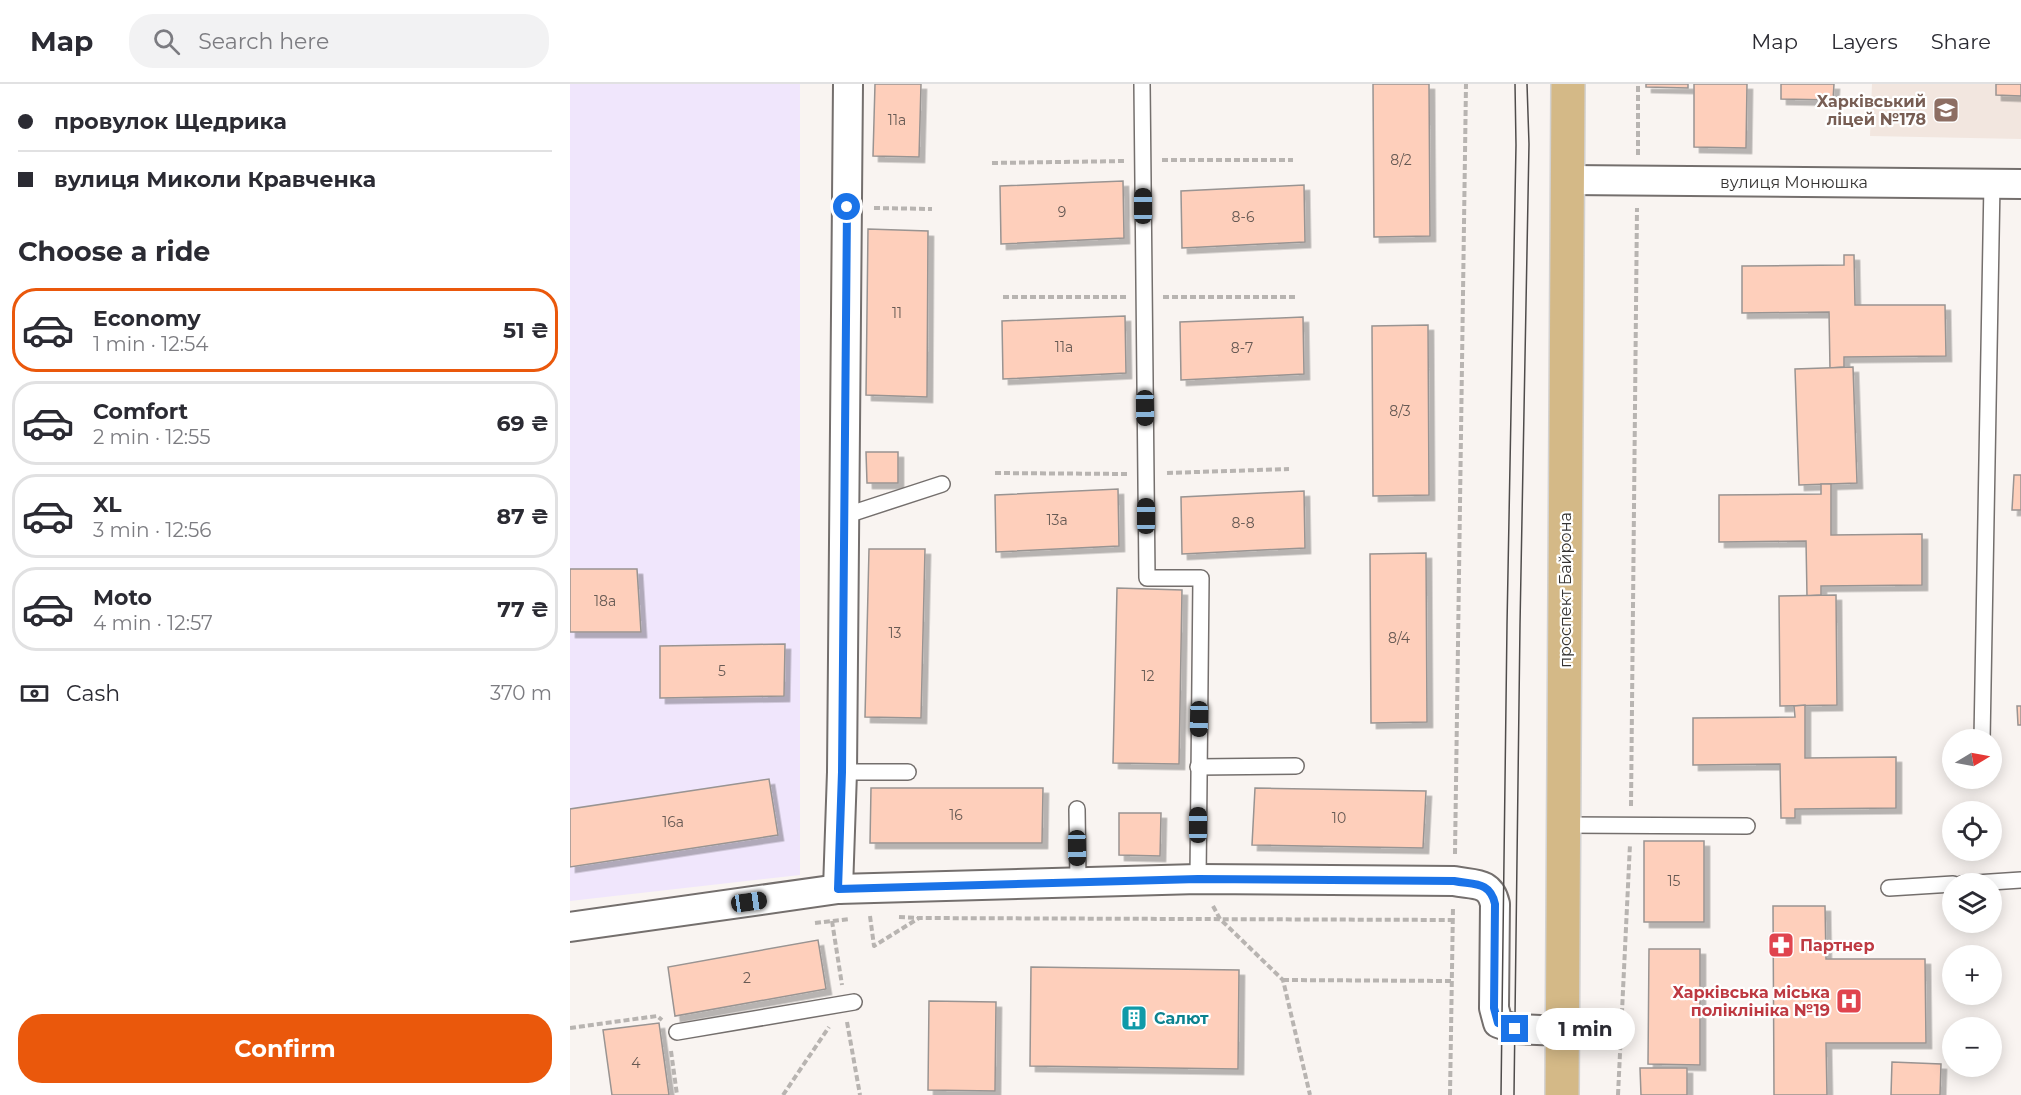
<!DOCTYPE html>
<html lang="en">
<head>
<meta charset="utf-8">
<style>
	:root { --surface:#fff; --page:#f2f2f3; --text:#2b2b33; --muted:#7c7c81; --line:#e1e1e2; --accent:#ea580c }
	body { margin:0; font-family:Montserrat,sans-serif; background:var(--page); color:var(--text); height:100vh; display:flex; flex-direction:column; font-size:22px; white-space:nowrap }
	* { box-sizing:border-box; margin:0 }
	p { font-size:20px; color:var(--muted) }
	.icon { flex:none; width:33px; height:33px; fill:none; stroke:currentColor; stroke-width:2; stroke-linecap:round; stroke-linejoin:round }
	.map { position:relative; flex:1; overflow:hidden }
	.panel { display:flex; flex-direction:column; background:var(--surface); width:570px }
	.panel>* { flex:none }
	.banner { display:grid; align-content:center; height:132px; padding:0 18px; background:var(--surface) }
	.needle { width:39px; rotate:80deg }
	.buttons { position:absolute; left:1372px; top:645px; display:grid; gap:12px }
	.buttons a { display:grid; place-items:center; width:60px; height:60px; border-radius:50%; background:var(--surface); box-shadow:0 3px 15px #0003; font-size:30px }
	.end { position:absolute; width:27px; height:27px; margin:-14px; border:8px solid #1a73e8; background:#fff; box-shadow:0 0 0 3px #fff }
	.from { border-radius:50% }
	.bubble { position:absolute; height:42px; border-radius:21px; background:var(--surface); box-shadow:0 3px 15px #0003; font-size:20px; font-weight:700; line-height:42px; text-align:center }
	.car { position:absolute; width:18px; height:36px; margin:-18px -9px; border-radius:8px; box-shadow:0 0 4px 2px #0007; background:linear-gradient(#222 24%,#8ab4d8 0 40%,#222 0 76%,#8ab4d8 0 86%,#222 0) }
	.banner b { display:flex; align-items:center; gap:21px; height:57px; font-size:22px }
	.banner b+b { border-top:2px solid var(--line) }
	.banner i { width:15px; height:15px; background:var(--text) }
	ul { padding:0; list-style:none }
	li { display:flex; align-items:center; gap:18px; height:84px; margin:0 12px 9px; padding:0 6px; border:3px solid var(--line); border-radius:24px }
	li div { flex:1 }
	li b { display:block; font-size:22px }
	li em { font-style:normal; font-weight:700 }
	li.active { border-color:var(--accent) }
	li>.icon { width:54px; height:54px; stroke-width:1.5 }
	h2 { padding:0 18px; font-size:27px; line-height:72px }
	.pay { display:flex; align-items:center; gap:15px; height:66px; padding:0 18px; font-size:22px }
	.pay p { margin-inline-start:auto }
	.primary-button { display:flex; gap:12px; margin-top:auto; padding:12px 18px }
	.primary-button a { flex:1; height:69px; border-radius:24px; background:var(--accent); color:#fff; font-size:24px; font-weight:700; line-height:69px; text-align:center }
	header { display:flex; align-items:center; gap:36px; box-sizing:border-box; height:84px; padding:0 30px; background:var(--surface); border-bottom:2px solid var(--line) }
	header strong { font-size:28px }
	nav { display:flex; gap:33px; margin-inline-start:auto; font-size:21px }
	.search { width:420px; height:54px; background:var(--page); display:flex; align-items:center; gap:15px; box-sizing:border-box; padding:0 21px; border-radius:24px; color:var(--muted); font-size:22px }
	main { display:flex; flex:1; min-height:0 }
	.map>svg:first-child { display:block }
	.built { fill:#f2e6df }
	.industrial { fill:#f0e6fc }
	.building { fill:#fecfbb; stroke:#999492; stroke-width:1.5; filter:url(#shadow) }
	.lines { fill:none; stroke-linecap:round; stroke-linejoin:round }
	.service-casing { stroke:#746f6d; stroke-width:18 }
	.minor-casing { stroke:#746f6d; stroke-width:32 }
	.primary-casing { stroke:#d3d2d2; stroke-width:36 }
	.path { stroke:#b8b4b1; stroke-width:4; stroke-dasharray:6 3; stroke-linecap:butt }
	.service { stroke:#fff; stroke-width:15 }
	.minor { stroke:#fff; stroke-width:28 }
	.primary { stroke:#d4b987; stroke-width:33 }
	.tram { stroke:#4f4c4b; stroke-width:1.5 }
	.route { stroke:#1a73e8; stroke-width:8 }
	.labels { text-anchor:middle; stroke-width:4.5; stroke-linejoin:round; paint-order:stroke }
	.number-label { font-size:14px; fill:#675a54 }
	.education-label { font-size:16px; font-weight:bold; fill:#785e54; stroke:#fff; text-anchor:end }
	.street-label { font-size:16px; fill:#353332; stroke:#fff }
	.health-label { font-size:16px; font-weight:bold; fill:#be3a42; stroke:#fff; text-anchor:start }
	.culture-label { font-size:16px; font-weight:bold; fill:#0d838f; stroke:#fff; text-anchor:start }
</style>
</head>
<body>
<header>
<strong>Map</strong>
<div class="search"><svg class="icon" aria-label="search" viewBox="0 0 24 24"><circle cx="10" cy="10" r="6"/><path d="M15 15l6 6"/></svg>Search here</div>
<nav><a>Map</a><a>Layers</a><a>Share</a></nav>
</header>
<main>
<section class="panel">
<div class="banner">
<b><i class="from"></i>провулок Щедрика</b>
<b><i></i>вулиця Миколи Кравченка</b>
</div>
<h2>Choose a ride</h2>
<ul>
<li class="active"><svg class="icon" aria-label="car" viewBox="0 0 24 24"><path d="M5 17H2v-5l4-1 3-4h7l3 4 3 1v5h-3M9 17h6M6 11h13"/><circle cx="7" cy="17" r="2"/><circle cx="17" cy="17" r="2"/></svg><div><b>Economy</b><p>1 min · 12:54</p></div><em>51 ₴</em></li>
<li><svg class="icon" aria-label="car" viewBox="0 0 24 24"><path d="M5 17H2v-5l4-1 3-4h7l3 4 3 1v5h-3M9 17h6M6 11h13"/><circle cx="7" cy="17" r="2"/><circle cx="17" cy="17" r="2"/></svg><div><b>Comfort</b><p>2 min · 12:55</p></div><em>69 ₴</em></li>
<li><svg class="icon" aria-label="car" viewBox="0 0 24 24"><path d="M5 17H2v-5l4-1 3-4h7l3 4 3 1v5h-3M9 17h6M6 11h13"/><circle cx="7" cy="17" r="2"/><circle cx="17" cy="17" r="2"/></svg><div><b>XL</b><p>3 min · 12:56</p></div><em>87 ₴</em></li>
<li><svg class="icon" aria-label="car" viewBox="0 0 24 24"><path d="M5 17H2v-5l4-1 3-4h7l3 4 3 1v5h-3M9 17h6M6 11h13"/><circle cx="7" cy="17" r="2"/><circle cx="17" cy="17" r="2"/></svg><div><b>Moto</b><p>4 min · 12:57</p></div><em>77 ₴</em></li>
</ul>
<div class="pay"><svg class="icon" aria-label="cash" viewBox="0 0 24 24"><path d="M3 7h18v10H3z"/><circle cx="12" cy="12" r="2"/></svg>Cash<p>370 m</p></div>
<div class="primary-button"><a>Confirm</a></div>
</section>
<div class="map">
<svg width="1451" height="1011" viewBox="0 0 1451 1011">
	<defs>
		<filter id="shadow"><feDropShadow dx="5.5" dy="5.5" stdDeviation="0" flood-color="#0004"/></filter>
	</defs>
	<rect width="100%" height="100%" fill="#f9f4f1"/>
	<path class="built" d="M1302,0H1451V55L1300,52Z"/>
	<path class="industrial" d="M0,0H230V791L0,817Z"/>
	<g class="building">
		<path d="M305,0H351L349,73L303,72Z"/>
		<path d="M803,0H859L860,152L804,153Z"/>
		<path d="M1076,0H1118V4L1076,3Z"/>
		<path d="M1124,0H1177L1176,64L1124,63Z"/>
		<path d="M1211,0H1264L1263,16L1211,15Z"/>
		<path d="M1426,0H1451V12L1426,11Z"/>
		<path d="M553,97L554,154L431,160L430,102Z"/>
		<path d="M734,101L735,158L612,164L611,107Z"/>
		<path d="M298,145L358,147L357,313L296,311Z"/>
		<path d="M1274,171H1284L1285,221H1375L1376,272L1274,273V283L1260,284L1259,228L1172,229V182L1274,181Z"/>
		<path d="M555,232L556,289L433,295L432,237Z"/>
		<path d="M733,233L734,290L611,296L610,238Z"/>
		<path d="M858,241L859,411L803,412L802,242Z"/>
		<path d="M1283,283L1287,399L1229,401L1225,285Z"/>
		<path d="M296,368H328V399H297Z"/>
		<path d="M1444,391H1451V426H1442Z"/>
		<path d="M1251,400H1261V451L1352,450V501L1251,502V511L1237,512L1236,457L1149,458V411L1251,410Z"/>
		<path d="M548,405L549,462L426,468L425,411Z"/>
		<path d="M734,407L735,464L612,470L611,413Z"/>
		<path d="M299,465H355L351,634L295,633Z"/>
		<path d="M856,469L857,638L801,639L800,470Z"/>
		<path d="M0,485H67L71,548H0Z"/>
		<path d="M547,504L612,506L609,680L543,679Z"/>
		<path d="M1266,511L1267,621L1210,622L1209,512Z"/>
		<path d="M215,560L214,612L90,614V562Z"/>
		<path d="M1235,621V674L1326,673V724L1225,725V734H1211L1210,680L1123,681V634L1225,633L1224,622Z"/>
		<path d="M1447,622H1451V641H1448Z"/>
		<path d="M199,695L208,751L0,783V725Z"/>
		<path d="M301,704H473L472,759H300Z"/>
		<path d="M685,704L856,707L853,764L682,761Z"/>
		<path d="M549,729H591L590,772L549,771Z"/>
		<rect x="1074" y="757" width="60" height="81"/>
		<path d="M1203,822H1255L1256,875H1355L1356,959H1256L1257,1011H1204Z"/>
		<path d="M248,856L256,905L105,932L98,883Z"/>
		<path d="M1079,865H1130V981L1078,980Z"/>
		<path d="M461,883L669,886L668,985L460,982Z"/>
		<path d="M359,917L426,918L425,1007L358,1006Z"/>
		<path d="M89,939L99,1011H42L33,946Z"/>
		<path d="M1322,978L1371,980L1370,1011H1321Z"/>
		<path d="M1070,984H1117V1011H1071Z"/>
	</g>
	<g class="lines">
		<defs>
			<g id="service">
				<path d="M572,0L577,494H631L628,795"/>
				<path d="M274,432L372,400"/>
				<path d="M1412,656L1422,99"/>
				<path d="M628,683L726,682"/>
				<path d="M272,688H338"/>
				<path d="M507,725L508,797"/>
				<path d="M994,741L1177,742"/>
				<path d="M1391,800L1451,796"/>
				<path d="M1319,804L1383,800"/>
				<path d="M107,948L284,918"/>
			</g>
			<g id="minor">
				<path d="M998,96L1451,100"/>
				<path d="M268,805L272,688L278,0"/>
				<path d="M0,843L268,805L628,795L884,797C904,801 920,797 925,820L924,924L928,939L945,945L993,947"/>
			</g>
			<path id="primary" d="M992,1011L998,0"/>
		</defs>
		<use href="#service" class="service-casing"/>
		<use href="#minor" class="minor-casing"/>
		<use href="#primary" class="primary-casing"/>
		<g class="path">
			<path d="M1068,71V0"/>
			<path d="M592,76H723"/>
			<path d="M422,79L555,77"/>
			<path d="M304,124L362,125"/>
			<path d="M433,213H556"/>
			<path d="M593,213H725"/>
			<path d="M425,389L557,390"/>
			<path d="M597,389L719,385"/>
			<path d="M1061,722L1067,124"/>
			<path d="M885,770L896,0"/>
			<path d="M643,822L650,835L713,896L740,1011"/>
			<path d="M300,832L304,862L349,834L883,836"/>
			<path d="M329,833L348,834"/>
			<path d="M262,837L272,901"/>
			<path d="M245,839L280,835"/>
			<path d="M713,896L882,897"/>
			<path d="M277,938L290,1011"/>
			<path d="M0,944L87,932L92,936"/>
			<path d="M101,967L107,1011"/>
			<path d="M213,1011L259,943"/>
			<path d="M880,1011L883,823"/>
			<path d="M1048,1011L1060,760"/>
		</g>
		<use href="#service" class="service"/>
		<use href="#minor" class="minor"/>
		<use href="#primary" class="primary"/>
		<g class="tram">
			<path d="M931,1011L937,541L946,61L945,0"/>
			<path d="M944,1011L950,541L959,60L957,0"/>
		</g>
	</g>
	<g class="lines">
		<path class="route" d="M277,123L272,688L268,805L628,795L884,797C904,801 920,797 925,820L924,924L928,939L945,945"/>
	</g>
	<defs>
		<symbol id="school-square" viewBox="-11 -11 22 22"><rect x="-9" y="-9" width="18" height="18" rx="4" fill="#8d6e63" stroke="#fff"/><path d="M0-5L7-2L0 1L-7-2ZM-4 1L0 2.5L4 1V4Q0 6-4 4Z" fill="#fff"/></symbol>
		<symbol id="pharmacy-square" viewBox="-11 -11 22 22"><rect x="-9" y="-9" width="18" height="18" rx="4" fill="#e0444e" stroke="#fff"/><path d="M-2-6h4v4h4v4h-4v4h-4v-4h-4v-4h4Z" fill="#fff"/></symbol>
		<symbol id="hospital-square" viewBox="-11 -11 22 22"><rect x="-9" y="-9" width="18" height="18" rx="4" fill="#e0444e" stroke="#fff"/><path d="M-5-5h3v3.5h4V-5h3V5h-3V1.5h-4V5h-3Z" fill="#fff"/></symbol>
		<symbol id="building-square" viewBox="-11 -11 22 22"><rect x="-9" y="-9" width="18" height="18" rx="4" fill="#0f9aa8" stroke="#fff"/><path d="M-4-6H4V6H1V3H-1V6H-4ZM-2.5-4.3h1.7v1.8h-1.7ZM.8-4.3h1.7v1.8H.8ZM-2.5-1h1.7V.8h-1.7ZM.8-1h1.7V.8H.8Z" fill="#fff"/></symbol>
	</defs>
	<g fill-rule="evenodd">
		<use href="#school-square" x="1361" y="11" width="30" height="30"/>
		<use href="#pharmacy-square" x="1196" y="846" width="30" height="30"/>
		<use href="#hospital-square" x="1264" y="902" width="30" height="30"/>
		<use href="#building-square" x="549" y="919" width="30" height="30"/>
	</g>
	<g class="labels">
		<g class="number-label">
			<text x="327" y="41">11а</text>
			<text x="831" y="81">8/2</text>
			<text x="492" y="133">9</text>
			<text x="673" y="138">8-6</text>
			<text x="327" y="234">11</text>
			<text x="494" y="268">11а</text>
			<text x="672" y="269">8-7</text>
			<text x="830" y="332">8/3</text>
			<text x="487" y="441">13а</text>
			<text x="673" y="444">8-8</text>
			<text x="35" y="522">18а</text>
			<text x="325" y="554">13</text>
			<text x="829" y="559">8/4</text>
			<text x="152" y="592">5</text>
			<text x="578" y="597">12</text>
			<text x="386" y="736">16</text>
			<text x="769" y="739">10</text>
			<text x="103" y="743">16а</text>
			<text x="1104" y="802">15</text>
			<text x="177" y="899">2</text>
			<text x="66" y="984">4</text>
		</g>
		<g class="education-label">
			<text x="1356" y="23">Харківський<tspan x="1356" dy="18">ліцей №178</tspan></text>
		</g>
		<g class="street-label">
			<text x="1224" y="104">вулиця Монюшка</text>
			<text transform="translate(995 506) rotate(-90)" y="6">проспект Байрона</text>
		</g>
		<g class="health-label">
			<text x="1230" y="867">Партнер</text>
			<text x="1260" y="914" text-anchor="end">Харківська міська<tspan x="1260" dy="18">поліклініка №19</tspan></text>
		</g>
		<g class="culture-label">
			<text x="584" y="940">Салют</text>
		</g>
	</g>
</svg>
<div class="buttons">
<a><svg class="needle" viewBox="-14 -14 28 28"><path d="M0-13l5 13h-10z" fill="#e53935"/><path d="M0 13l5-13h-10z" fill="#7c7c81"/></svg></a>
<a><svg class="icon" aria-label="locate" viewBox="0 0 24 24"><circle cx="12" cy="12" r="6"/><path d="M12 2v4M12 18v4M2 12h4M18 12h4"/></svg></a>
<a><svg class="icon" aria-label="layers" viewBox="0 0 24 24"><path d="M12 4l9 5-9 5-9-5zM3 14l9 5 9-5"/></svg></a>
<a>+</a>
<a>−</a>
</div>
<i class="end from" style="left:277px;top:123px"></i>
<i class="end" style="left:945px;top:945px"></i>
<div class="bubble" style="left:966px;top:924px;width:99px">1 min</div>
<i class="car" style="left:573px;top:122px;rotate:0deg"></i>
<i class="car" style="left:575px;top:324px;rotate:179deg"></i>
<i class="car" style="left:576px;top:432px;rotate:0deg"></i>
<i class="car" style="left:629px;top:635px;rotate:181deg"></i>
<i class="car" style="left:628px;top:741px;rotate:0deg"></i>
<i class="car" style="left:507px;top:764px;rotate:179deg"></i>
<i class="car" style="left:179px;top:818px;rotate:82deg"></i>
</div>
</main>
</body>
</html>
